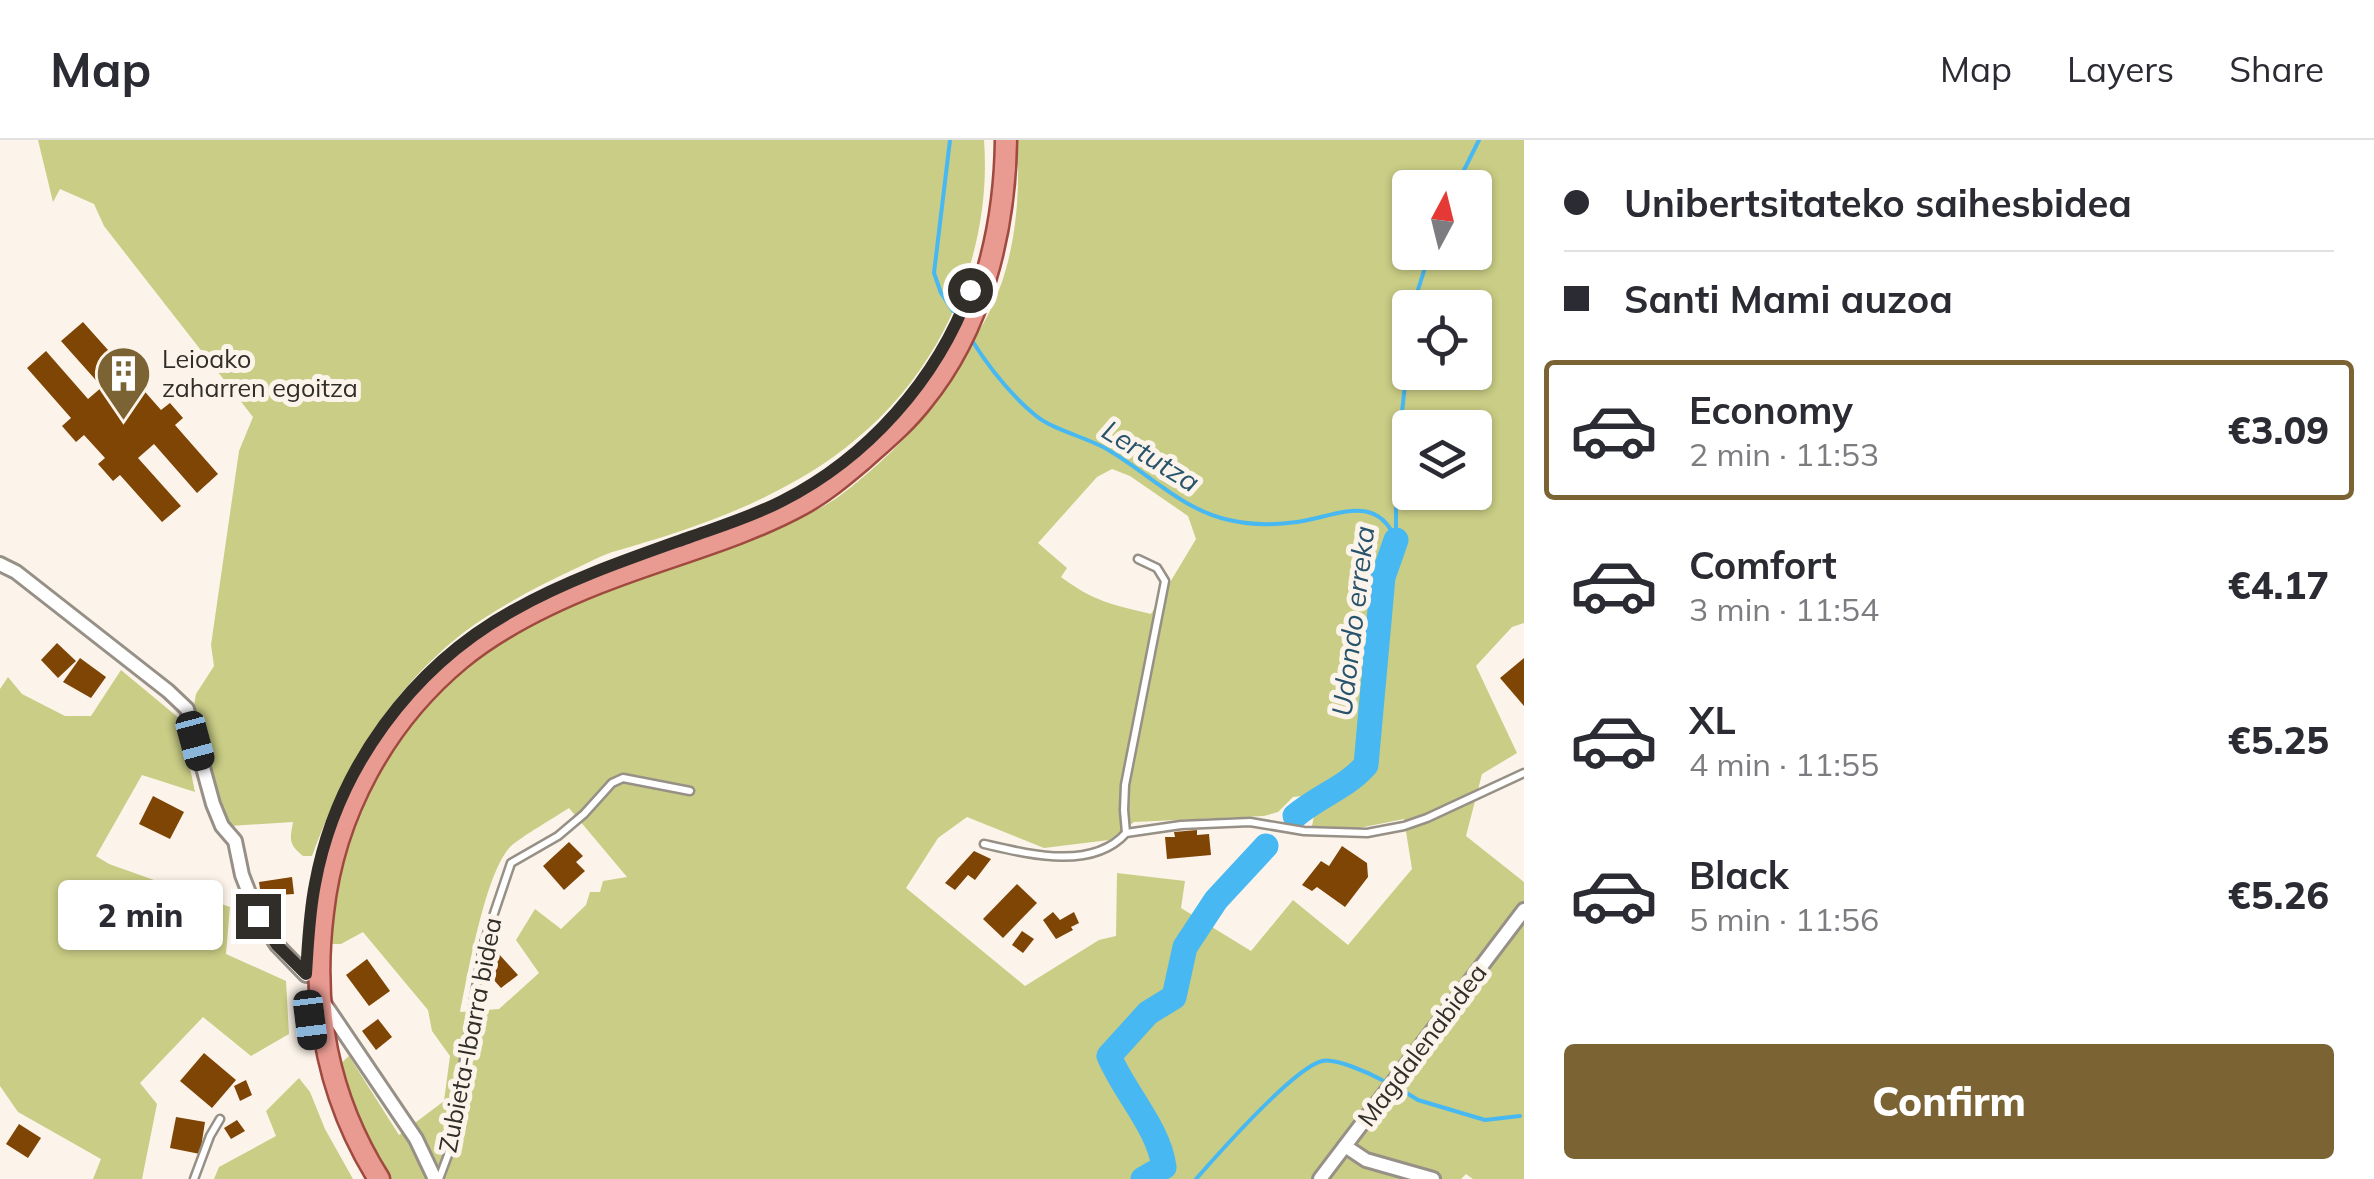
<!DOCTYPE html>
<html lang="en">
<head>
<meta charset="utf-8">
<style>
	:root { --surface:#fff; --page:#f2f2f3; --text:#2b2b33; --muted:#7c7c81; --line:#e1e1e2; --accent:#7c6334 }
	body { margin:0; font-family:Mulish,sans-serif; background:var(--page); color:var(--text); height:100vh; display:flex; flex-direction:column; font-size:38px; white-space:nowrap }
	* { box-sizing:border-box; margin:0 }
	p { font-size:32px; color:var(--muted) }
	.icon { flex:none; width:55px; height:55px; fill:none; stroke:currentColor; stroke-width:2; stroke-linecap:round; stroke-linejoin:round }
	.map { position:relative; flex:1; overflow:hidden }
	.details { display:flex; flex-direction:column; background:var(--surface); width:850px }
	.details>* { flex:none }
	.hud { display:grid; align-content:center; height:220px; padding:0 40px; background:var(--surface) }
	.needle { width:65px; rotate:7deg }
	.buttons { position:absolute; left:1392px; top:30px; display:grid; gap:20px }
	.buttons a { display:grid; place-items:center; width:100px; height:100px; border-radius:10px; background:var(--surface); box-shadow:0 2px 8px #0004; font-size:50px }
	.end { position:absolute; width:45px; height:45px; margin:-22px; border:12px solid #312e2a; background:#fff; box-shadow:0 0 0 5px #fff }
	.from { border-radius:50% }
	.bubble { position:absolute; height:70px; border-radius:10px; background:var(--surface); box-shadow:0 2px 8px #0004; font-size:32px; font-weight:800; line-height:70px; text-align:center }
	.car { position:absolute; width:30px; height:60px; margin:-30px -15px; border-radius:12px; box-shadow:0 0 8px 2px #0007; background:linear-gradient(#222 24%,#8ab4d8 0 40%,#222 0 76%,#8ab4d8 0 86%,#222 0) }
	.hud b { display:flex; align-items:center; gap:35px; height:95px; font-size:38px }
	.hud b+b { border-top:2px solid var(--line) }
	.hud i { width:25px; height:25px; background:var(--text) }
	ul { padding:0; list-style:none }
	li { display:flex; align-items:center; gap:30px; height:140px; margin:0 20px 15px; padding:0 20px; border:5px solid transparent; border-radius:10px }
	li div { flex:1 }
	li b { display:block; font-size:38px }
	li em { font-style:normal; font-weight:800 }
	li.active { border-color:var(--accent) }
	li>.icon { width:90px; height:90px; stroke-width:1.5 }
	.action { display:flex; gap:20px; margin-top:auto; padding:20px 40px }
	.action a { flex:1; height:115px; border-radius:10px; background:var(--accent); color:#fff; font-size:40px; font-weight:800; line-height:115px; text-align:center }
	header { display:flex; align-items:center; gap:60px; box-sizing:border-box; height:140px; padding:0 50px; background:var(--surface); border-bottom:2px solid var(--line) }
	header strong { font-size:48px }
	nav { display:flex; gap:55px; margin-inline-start:auto; font-size:35px }
	main { display:flex; flex:1; min-height:0 }
	.map>svg:first-child { display:block }
	.green { fill:#c9cd85; fill-rule:evenodd }
	.lines { fill:none; stroke-linecap:round; stroke-linejoin:round }
	.stream { stroke:#48b8f2; stroke-width:4 }
	.river { stroke:#48b8f2; stroke-width:25 }
	.building { fill:#7e4505 }
	.service-casing { stroke:#979087; stroke-width:11 }
	.minor-casing { stroke:#979087; stroke-width:18 }
	.primary-casing { stroke:#9f493f; stroke-width:25 }
	.service { stroke:#fff; stroke-width:6 }
	.minor { stroke:#fff; stroke-width:12 }
	.primary { stroke:#e99b92; stroke-width:20 }
	.route { stroke:#312e2a; stroke-width:12 }
	.labels { text-anchor:middle; stroke-width:10; stroke-linejoin:round; paint-order:stroke }
	.poi-label { font-size:25px; fill:#312e2a; stroke:#fcf4ea; text-anchor:start }
	.street-label { font-size:25px; fill:#312e2a; stroke:#fcf4ea }
	.water-label { font-size:28px; font-style:italic; fill:#27546c; stroke:#fcf4ea }
</style>
</head>
<body>
<header>
<strong>Map</strong>
<nav><a>Map</a><a>Layers</a><a>Share</a></nav>
</header>
<main>
<div class="map">
<svg width="1524" height="1039" viewBox="0 0 1524 1039">
	<rect width="100%" height="100%" fill="#fcf4ea"/>
	<g class="green">
		<path d="M38,0H984C989,65 974,132 944,190C904,267 842,320 765,357C718,380 665,397 616,411C604,414 592,421 581,426C540,445 499,466 463,493C389,551 344,629 312,716H303C288,704 290,699 293,682L229,686L222,676L193,571L196,554L214,526L211,505L239,311L253,277L104,86L94,64L60,49L53,62Z"/>
		<path d="M1017,0H1524V483L1512,487L1476,526L1517,613L1482,634L1466,696L1524,742V1039H1473L1466,1034L1461,1039H390L368,1000L339,925L349,916L399,995L444,961L450,916L432,891L428,870L363,792L341,804H329C349,629 438,508 606,450C664,430 721,412 777,388C797,379 820,370 838,357C874,330 909,298 935,261C946,244 956,226 966,209C971,201 978,193 983,184C1015,129 1021,61 1017,0ZM1410,48H1475V112H1410ZM1410,168H1475V232H1410ZM1410,288H1475V352H1410ZM1112,329L1130,336L1188,376L1196,399L1151,474C1113,465 1093,461 1061,437L1067,428L1038,403L1097,337ZM1310,655L1315,671L1312,686L1359,688L1404,679L1412,729L1348,805L1293,760L1251,811L1181,768L1185,741L1117,733L1116,796L1099,800L1025,846L906,748L938,698L967,677L1044,708L1109,700L1134,682L1264,676L1278,672L1293,657ZM569,668L627,737L603,741L600,752H590L586,765L561,789L535,769L516,800L539,833L499,869L460,872C468,834 485,734 510,707C522,696 554,678 569,668Z"/>
		<path d="M121,530L180,579L195,652L142,635L96,716L109,724L230,767L226,814L286,841L289,894L251,916L203,877L140,943L157,964L142,1039H93L101,1019L18,972L0,946V549L8,537L22,554L65,576H91Z"/>
		<path d="M299,938L310,952L325,989L353,1039H214L219,1027L276,996L266,971Z"/>
	</g>
	<g class="lines">
		<g class="stream">
			<path d="M950,0L934,133L941,153L953,171"/>
			<path d="M1455,48L1479,0"/>
			<path d="M1415,168L1417,153L1430,112"/>
			<path d="M971,199C988,226 1010,254 1035,275C1054,291 1088,297 1110,311C1149,334 1183,370 1229,380C1250,385 1275,385 1297,382C1335,377 1376,351 1396,400"/>
			<path d="M1396,395V327L1410,199"/>
			<path d="M1405,952L1418,960L1485,980L1520,976"/>
			<path d="M1196,1039C1218,1014 1294,928 1322,921C1336,918 1369,933 1382,940"/>
		</g>
		<g class="river">
			<path d="M1295,676C1318,656 1346,648 1366,625L1383,437L1396,400"/>
			<path d="M1143,1039L1164,1027C1159,988 1124,952 1109,916L1148,873L1174,857L1185,807L1216,760L1266,706"/>
		</g>
	</g>
	<g class="building">
		<path d="M83,182L125,229L131,223L145,239L139,245L161,270L170,263L183,278L175,285L218,334L197,353L154,304L138,318L181,366L162,382L120,335L113,341L98,324L105,318L84,295L76,302L62,286L71,278L27,228L46,211L88,259L102,247L61,201Z"/>
		<path d="M57,503L76,521L58,538L41,520Z"/>
		<path d="M80,518L106,537L91,558L63,542Z"/>
		<path d="M1524,518V566L1500,538Z"/>
		<path d="M153,656L184,672L170,699L139,684Z"/>
		<path d="M1197,690V695L1209,694L1211,715L1167,719L1165,697H1175L1174,692Z"/>
		<path d="M569,702L583,716L576,722L585,731L564,750L543,726Z"/>
		<path d="M1342,706L1367,723L1368,737L1345,767L1317,747L1312,751L1302,745L1321,721L1329,726Z"/>
		<path d="M974,711L991,719L975,740L968,735L955,750L945,743Z"/>
		<path d="M292,737L294,754L261,756L259,742Z"/>
		<path d="M1017,744L1037,763L1003,798L983,779Z"/>
		<path d="M1053,772L1060,780L1074,772L1079,783L1071,787L1073,790L1056,799L1043,780Z"/>
		<path d="M1022,791L1034,799L1023,813L1012,805Z"/>
		<path d="M498,813L518,835L501,848L483,828Z"/>
		<path d="M367,819L390,851L369,866L346,835Z"/>
		<path d="M378,879L392,897L376,910L362,891Z"/>
		<path d="M204,913L236,940L212,968L180,941Z"/>
		<path d="M246,940L252,955L240,961L234,946Z"/>
		<path d="M176,977L205,982L200,1014L170,1008Z"/>
		<path d="M237,980L245,991L231,999L224,988Z"/>
		<path d="M19,984L41,998L28,1018L6,1004Z"/>
	</g>
	<g class="lines">
		<defs>
			<g id="service">
				<path d="M1126,693L1124,670L1125,645L1165,441L1157,428L1138,419"/>
				<path d="M984,704C1028,714 1092,731 1126,693L1181,685L1250,682L1304,691L1367,693L1404,686L1427,678L1524,633"/>
				<path d="M194,1039L210,996L220,979"/>
				<path d="M439,1039L448,1015L483,806L511,723L558,696L584,674L612,643L623,638L690,651"/>
			</g>
			<g id="minor">
				<path d="M0,424L16,432L168,551L187,569L213,664L222,686L235,701L242,735L258,776L277,805L306,835"/>
				<path d="M322,860L416,999L435,1039"/>
				<path d="M1345,1006L1366,1020L1433,1039"/>
				<path d="M1320,1039L1524,770"/>
			</g>
			<path id="primary" d="M379,1039C327,956 311,868 323,772C334,674 384,582 460,519C500,486 550,462 598,443C665,416 738,399 802,364C824,352 844,335 863,319C883,301 905,283 922,261C981,189 1005,91 1006,0"/>
		</defs>
		<use href="#service" class="service-casing"/>
		<use href="#minor" class="minor-casing"/>
		<use href="#primary" class="primary-casing"/>
		<use href="#service" class="service"/>
		<use href="#minor" class="minor"/>
		<use href="#primary" class="primary"/>
	</g>
	<g class="lines">
		<path class="route" d="M258,776L277,805L306,834C308,804 309,774 315,744C336,629 412,526 514,470C569,439 631,418 690,397C721,386 753,376 782,361C867,318 937,240 970,150"/>
	</g>
	<defs>
		<symbol id="building-pin" viewBox="-11 -11 22 30"><path d="M0 17L-7.5 6A9.5 9.5 0 1 1 7.5 6Z" fill="#7c6334" stroke="#fcf4ea"/><path d="M-4-6H4V6H1V3H-1V6H-4ZM-2.5-4.3h1.7v1.8h-1.7ZM.8-4.3h1.7v1.8H.8ZM-2.5-1h1.7V.8h-1.7ZM.8-1h1.7V.8H.8Z" fill="#fff"/></symbol>
	</defs>
	<g fill-rule="evenodd">
		<use href="#building-pin" x="92" y="202" width="63" height="86"/>
	</g>
	<g class="labels">
		<g class="poi-label">
			<text x="162" y="228">Leioako<tspan x="162" dy="29">zaharren egoitza</tspan></text>
		</g>
		<g class="street-label">
			<text transform="translate(470 895) rotate(-79)" y="9">Zubieta-Ibarra bidea</text>
			<text transform="translate(1422 905) rotate(-53)" y="9">Magdalenabidea</text>
		</g>
		<g class="water-label">
			<text transform="translate(1151 316) rotate(32)" y="10">Lertutza</text>
			<text transform="translate(1353 481) rotate(-83)" y="10">Udondo erreka</text>
		</g>
	</g>
</svg>
<div class="buttons">
<a><svg class="needle" viewBox="-14 -14 28 28"><path d="M0-13l5 13h-10z" fill="#e53935"/><path d="M0 13l5-13h-10z" fill="#7c7c81"/></svg></a>
<a><svg class="icon" aria-label="locate" viewBox="0 0 24 24"><circle cx="12" cy="12" r="6"/><path d="M12 2v4M12 18v4M2 12h4M18 12h4"/></svg></a>
<a><svg class="icon" aria-label="layers" viewBox="0 0 24 24"><path d="M12 4l9 5-9 5-9-5zM3 14l9 5 9-5"/></svg></a>
</div>
<i class="end from" style="left:970px;top:150px"></i>
<i class="end" style="left:258px;top:776px"></i>
<div class="bubble" style="left:58px;top:740px;width:165px">2 min</div>
<i class="car" style="left:195px;top:601px;rotate:165deg"></i>
<i class="car" style="left:310px;top:880px;rotate:173deg"></i>
</div>
<section class="details">
<div class="hud">
<b><i class="from"></i>Unibertsitateko saihesbidea</b>
<b><i></i>Santi Mami auzoa</b>
</div>
<ul>
<li class="active"><svg class="icon" aria-label="car" viewBox="0 0 24 24"><path d="M5 17H2v-5l4-1 3-4h7l3 4 3 1v5h-3M9 17h6M6 11h13"/><circle cx="7" cy="17" r="2"/><circle cx="17" cy="17" r="2"/></svg><div><b>Economy</b><p>2 min · 11:53</p></div><em>€3.09</em></li>
<li><svg class="icon" aria-label="car" viewBox="0 0 24 24"><path d="M5 17H2v-5l4-1 3-4h7l3 4 3 1v5h-3M9 17h6M6 11h13"/><circle cx="7" cy="17" r="2"/><circle cx="17" cy="17" r="2"/></svg><div><b>Comfort</b><p>3 min · 11:54</p></div><em>€4.17</em></li>
<li><svg class="icon" aria-label="car" viewBox="0 0 24 24"><path d="M5 17H2v-5l4-1 3-4h7l3 4 3 1v5h-3M9 17h6M6 11h13"/><circle cx="7" cy="17" r="2"/><circle cx="17" cy="17" r="2"/></svg><div><b>XL</b><p>4 min · 11:55</p></div><em>€5.25</em></li>
<li><svg class="icon" aria-label="car" viewBox="0 0 24 24"><path d="M5 17H2v-5l4-1 3-4h7l3 4 3 1v5h-3M9 17h6M6 11h13"/><circle cx="7" cy="17" r="2"/><circle cx="17" cy="17" r="2"/></svg><div><b>Black</b><p>5 min · 11:56</p></div><em>€5.26</em></li>
</ul>
<div class="action"><a>Confirm</a></div>
</section>
</main>
</body>
</html>
